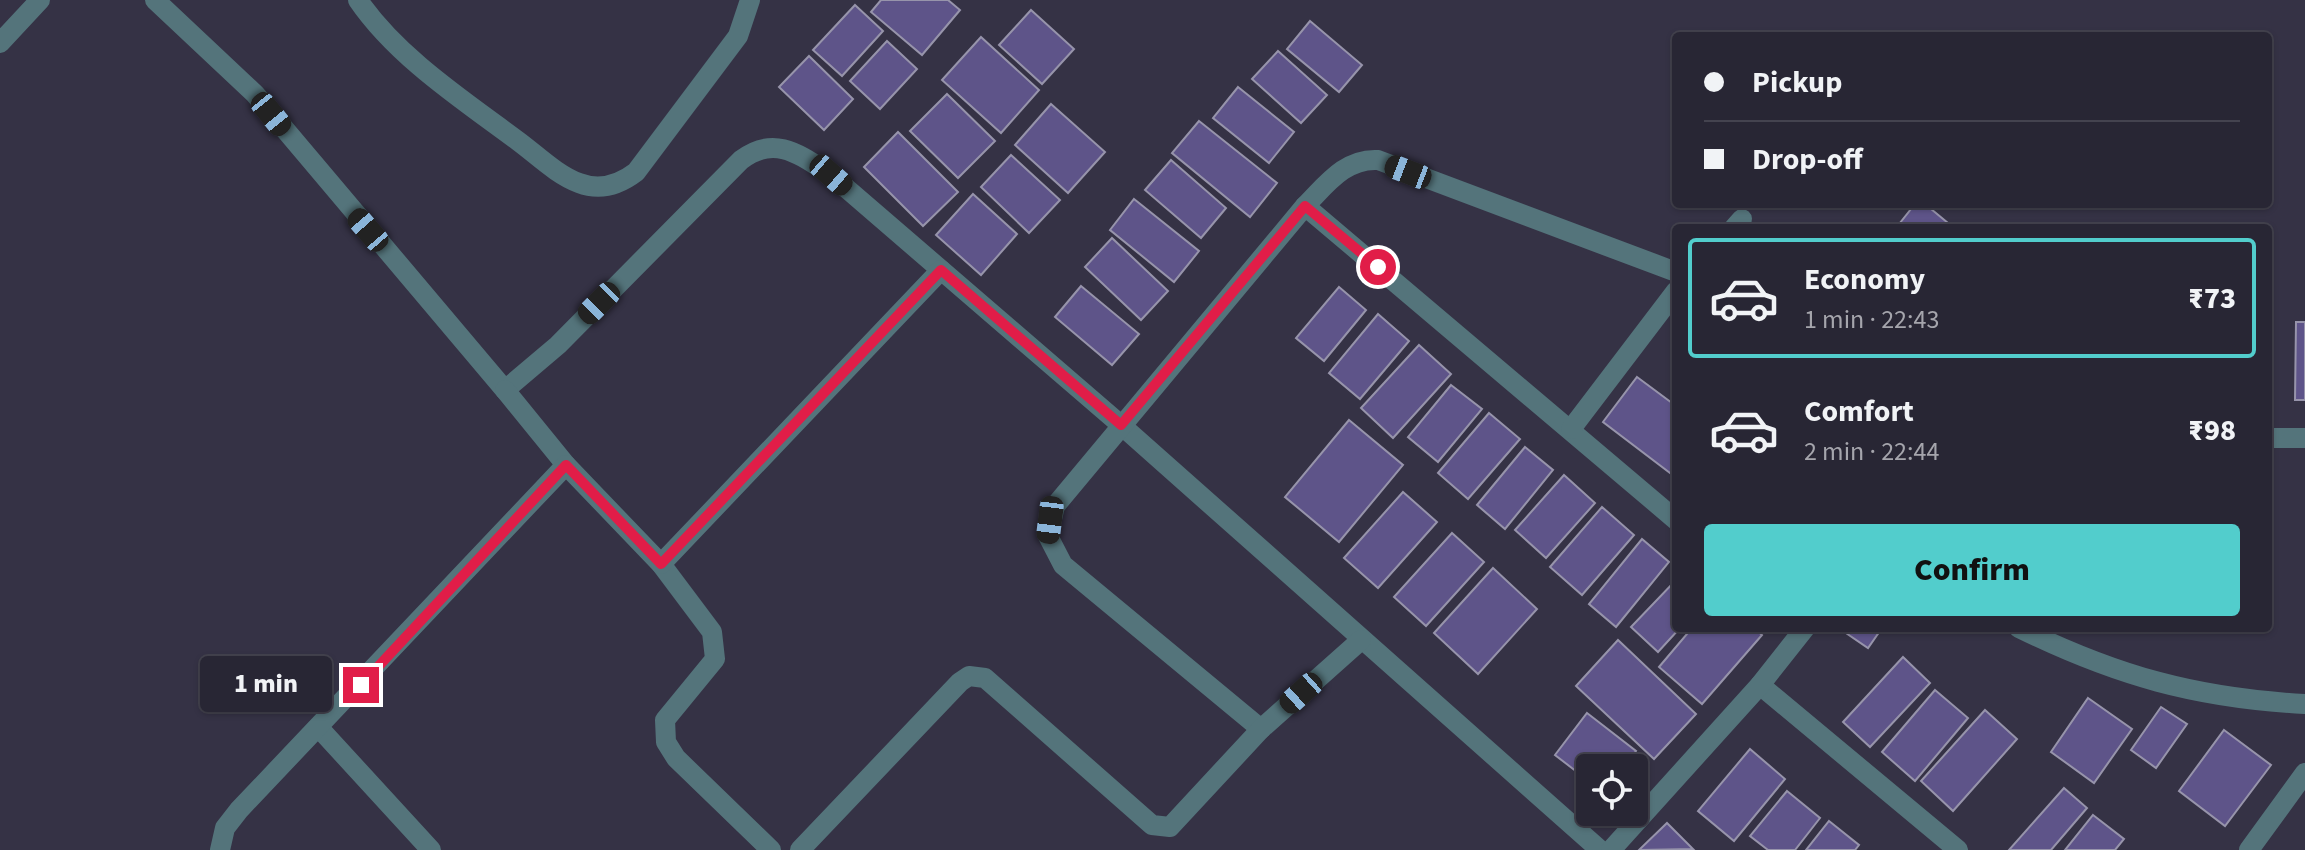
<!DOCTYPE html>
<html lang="en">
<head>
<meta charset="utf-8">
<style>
	:root { --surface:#282634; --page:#343240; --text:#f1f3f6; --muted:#a5a5ac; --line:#44434f; --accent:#52cdcc }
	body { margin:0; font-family:"Source Sans 3",sans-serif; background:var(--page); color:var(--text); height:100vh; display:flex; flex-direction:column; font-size:30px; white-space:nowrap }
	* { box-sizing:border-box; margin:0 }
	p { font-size:26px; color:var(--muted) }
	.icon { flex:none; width:44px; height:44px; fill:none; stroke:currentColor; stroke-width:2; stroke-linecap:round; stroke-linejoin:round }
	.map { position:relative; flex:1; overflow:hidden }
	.sheet { position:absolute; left:1672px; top:224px; width:600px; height:408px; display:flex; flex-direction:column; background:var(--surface); border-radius:8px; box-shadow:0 2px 6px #0004,0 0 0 2px var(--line) }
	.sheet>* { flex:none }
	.guide { position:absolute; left:1672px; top:32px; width:600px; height:176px; border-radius:8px; box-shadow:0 2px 6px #0004,0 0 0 2px var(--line); display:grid; align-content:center; height:176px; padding:0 32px; background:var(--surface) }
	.controls { position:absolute; left:1576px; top:754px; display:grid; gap:16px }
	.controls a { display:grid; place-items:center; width:72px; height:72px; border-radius:8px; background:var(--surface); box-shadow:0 2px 6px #0004,0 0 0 2px var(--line); font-size:40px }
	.end { position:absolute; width:36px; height:36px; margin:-18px; border:10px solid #e11d48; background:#fff; box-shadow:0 0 0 4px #fff }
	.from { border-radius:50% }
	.bubble { position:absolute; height:56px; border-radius:8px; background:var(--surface); box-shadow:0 2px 6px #0004,0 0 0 2px var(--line); font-size:26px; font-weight:800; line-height:56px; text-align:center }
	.car { position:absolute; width:24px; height:48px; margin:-24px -12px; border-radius:10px; box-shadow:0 0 6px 2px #0007; background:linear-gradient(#222 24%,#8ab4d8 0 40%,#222 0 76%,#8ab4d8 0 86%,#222 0) }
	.guide b { display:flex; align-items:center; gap:28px; height:76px; font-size:30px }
	.guide b+b { border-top:2px solid var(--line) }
	.guide i { width:20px; height:20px; background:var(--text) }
	ul { padding:14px 0 0; list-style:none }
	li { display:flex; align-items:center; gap:24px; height:120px; margin:0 16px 12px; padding:0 16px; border:4px solid transparent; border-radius:8px }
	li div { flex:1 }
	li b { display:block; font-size:30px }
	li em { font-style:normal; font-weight:800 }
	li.current { border-color:var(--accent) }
	li>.icon { width:72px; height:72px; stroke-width:1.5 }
	.cta { display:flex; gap:16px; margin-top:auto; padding:16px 32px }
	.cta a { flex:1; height:92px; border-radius:8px; background:var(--accent); color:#111; font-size:32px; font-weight:800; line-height:92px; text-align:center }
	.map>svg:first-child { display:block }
	.building { fill:#5e5489; stroke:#9794ab; stroke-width:2 }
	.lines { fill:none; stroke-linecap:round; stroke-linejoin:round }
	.street { stroke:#54747b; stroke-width:20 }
	.route { stroke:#e11d48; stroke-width:10 }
</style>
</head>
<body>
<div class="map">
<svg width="2305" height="850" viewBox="0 0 2305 850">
	<rect width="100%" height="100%" fill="#353245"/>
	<g class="building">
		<path d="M881,0H948L960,10L922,55L871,12Z"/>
		<path d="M855,5L883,31L842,76L813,50Z"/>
		<path d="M1031,10L1074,49L1042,84L999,45Z"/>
		<path d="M1310,21L1362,65L1339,92L1287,49Z"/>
		<path d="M981,37L1039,90L1001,133L942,80Z"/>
		<path d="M887,41L917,69L880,109L850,81Z"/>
		<path d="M1278,51L1327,95L1301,123L1252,79Z"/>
		<path d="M809,56L853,99L824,130L779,87Z"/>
		<path d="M1238,87L1294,132L1269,163L1213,118Z"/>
		<path d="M947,94L995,141L958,178L910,131Z"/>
		<path d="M1051,104L1105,152L1068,193L1015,145Z"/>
		<path d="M1199,121L1277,183L1250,217L1172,153Z"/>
		<path d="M898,132L958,192L923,226L864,167Z"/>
		<path d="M1011,155L1060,200L1029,233L981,187Z"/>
		<path d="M1171,160L1226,208L1201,238L1145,190Z"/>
		<path d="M973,194L1017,234L981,275L936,235Z"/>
		<path d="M1134,199L1199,251L1174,282L1110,230Z"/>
		<path d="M1915,204H1925L1954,228H1896Z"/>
		<path d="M1112,238L1168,291L1141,320L1085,267Z"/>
		<path d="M1081,286L1139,334L1112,365L1055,317Z"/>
		<path d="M1339,287L1366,310L1324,361L1296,338Z"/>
		<path d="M2268,291H2272L2271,385L2268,384Z"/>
		<path d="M1378,314L1409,341L1360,399L1329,373Z"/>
		<path d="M2296,322H2305V400H2295Z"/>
		<path d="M1419,345L1451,374L1393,438L1361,408Z"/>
		<path d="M1637,377L1676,406L1674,476L1603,422Z"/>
		<path d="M1451,385L1482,409L1438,462L1408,437Z"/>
		<path d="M1489,413L1520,439L1468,499L1438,473Z"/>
		<path d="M1349,420L1403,465L1339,542L1285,497Z"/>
		<path d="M1525,447L1553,470L1505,529L1477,505Z"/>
		<path d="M1564,475L1595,503L1546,558L1515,530Z"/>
		<path d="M1403,492L1437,522L1378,588L1344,558Z"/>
		<path d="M1602,507L1634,535L1582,595L1550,567Z"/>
		<path d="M1452,533L1484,562L1426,626L1394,597Z"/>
		<path d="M1642,539L1669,562L1616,627L1589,604Z"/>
		<path d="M1493,568L1537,609L1478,674L1434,633Z"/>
		<path d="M1676,580V628H1680L1658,652L1631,627Z"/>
		<path d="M1692,628H1754L1762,635L1702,704L1659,667Z"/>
		<path d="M1845,628H1882L1868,648L1843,631Z"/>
		<path d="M1618,640L1696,714L1654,759L1576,686Z"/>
		<path d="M1903,657L1930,683L1870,747L1843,722Z"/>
		<path d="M1935,690L1968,718L1915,781L1882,752Z"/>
		<path d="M2088,698L2132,729L2094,783L2051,752Z"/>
		<path d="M2161,707L2187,724L2156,768L2131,750Z"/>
		<path d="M1985,710L2017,739L1953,811L1921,781Z"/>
		<path d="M1587,713L1636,751L1623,768H1590V782L1555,755Z"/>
		<path d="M2224,730L2271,765L2225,826L2179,791Z"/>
		<path d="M1750,749L1785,779L1734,841L1698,811Z"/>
		<path d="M2064,788L2087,808L2051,850H2009Z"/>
		<path d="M1787,791L1820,818L1795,850H1768L1750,836Z"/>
		<path d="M2093,815L2124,839L2115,850H2065Z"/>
		<path d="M1829,821L1859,845L1855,850H1806Z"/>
		<path d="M1667,823L1693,849L1639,850Z"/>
	</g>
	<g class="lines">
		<g class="street">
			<path d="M155,0L255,94L505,390L558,345L741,160C775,134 800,155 831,175L1121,425L1600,850"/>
			<path d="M358,0C397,57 463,100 518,141C537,155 557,175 579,183C600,191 619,185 636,172L738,36L750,0"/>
			<path d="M0,43L40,0"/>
			<path d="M1305,206L1676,520"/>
			<path d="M1734,228L1742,219"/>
			<path d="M505,390L566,465L661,564L712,632L715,659L665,720L666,742L676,758L771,850"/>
			<path d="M1571,429L1676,291"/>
			<path d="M2268,438H2305"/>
			<path d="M661,564L941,270"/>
			<path d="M2019,628C2117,676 2196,698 2305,704"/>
			<path d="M1760,685L1958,850"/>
			<path d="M320,729L431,850"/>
			<path d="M1261,729L1063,565L1048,536L1055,506L1305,206C1326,185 1345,158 1378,160L1676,272"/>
			<path d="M220,850L225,828L239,810L566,465"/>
			<path d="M800,850L960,682L969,676L985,678L1152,825L1170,827L1261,729L1361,640"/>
			<path d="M1611,850L1760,685L1805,628"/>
			<path d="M2249,850L2305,773"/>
		</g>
	</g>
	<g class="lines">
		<path class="route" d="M361,685L566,465L661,564L941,270L1121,425L1305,206L1378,267"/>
	</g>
</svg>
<div class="controls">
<a><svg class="icon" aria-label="locate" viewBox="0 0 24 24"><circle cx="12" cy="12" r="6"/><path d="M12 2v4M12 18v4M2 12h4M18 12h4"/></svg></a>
</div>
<i class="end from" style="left:1378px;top:267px"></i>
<i class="end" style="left:361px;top:685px"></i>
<div class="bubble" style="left:200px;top:656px;width:132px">1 min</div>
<i class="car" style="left:271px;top:114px;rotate:141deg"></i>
<i class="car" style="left:1408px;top:172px;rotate:291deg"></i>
<i class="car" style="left:831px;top:175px;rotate:131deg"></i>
<i class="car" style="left:368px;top:230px;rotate:319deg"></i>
<i class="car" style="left:599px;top:303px;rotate:225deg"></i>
<i class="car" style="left:1050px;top:520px;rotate:187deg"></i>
<i class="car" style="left:1301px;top:693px;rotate:228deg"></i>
<div class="guide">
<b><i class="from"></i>Pickup</b>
<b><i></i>Drop-off</b>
</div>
<section class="sheet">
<ul>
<li class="current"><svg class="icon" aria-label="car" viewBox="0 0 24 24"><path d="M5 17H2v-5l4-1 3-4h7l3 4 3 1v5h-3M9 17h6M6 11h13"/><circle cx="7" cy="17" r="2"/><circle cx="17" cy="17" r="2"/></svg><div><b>Economy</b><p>1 min · 22:43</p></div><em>₹73</em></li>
<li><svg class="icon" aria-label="car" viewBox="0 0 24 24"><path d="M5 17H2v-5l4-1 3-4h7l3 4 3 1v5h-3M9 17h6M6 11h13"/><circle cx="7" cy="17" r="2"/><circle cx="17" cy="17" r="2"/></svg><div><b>Comfort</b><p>2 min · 22:44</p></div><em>₹98</em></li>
</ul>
<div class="cta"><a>Confirm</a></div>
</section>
</div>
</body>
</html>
